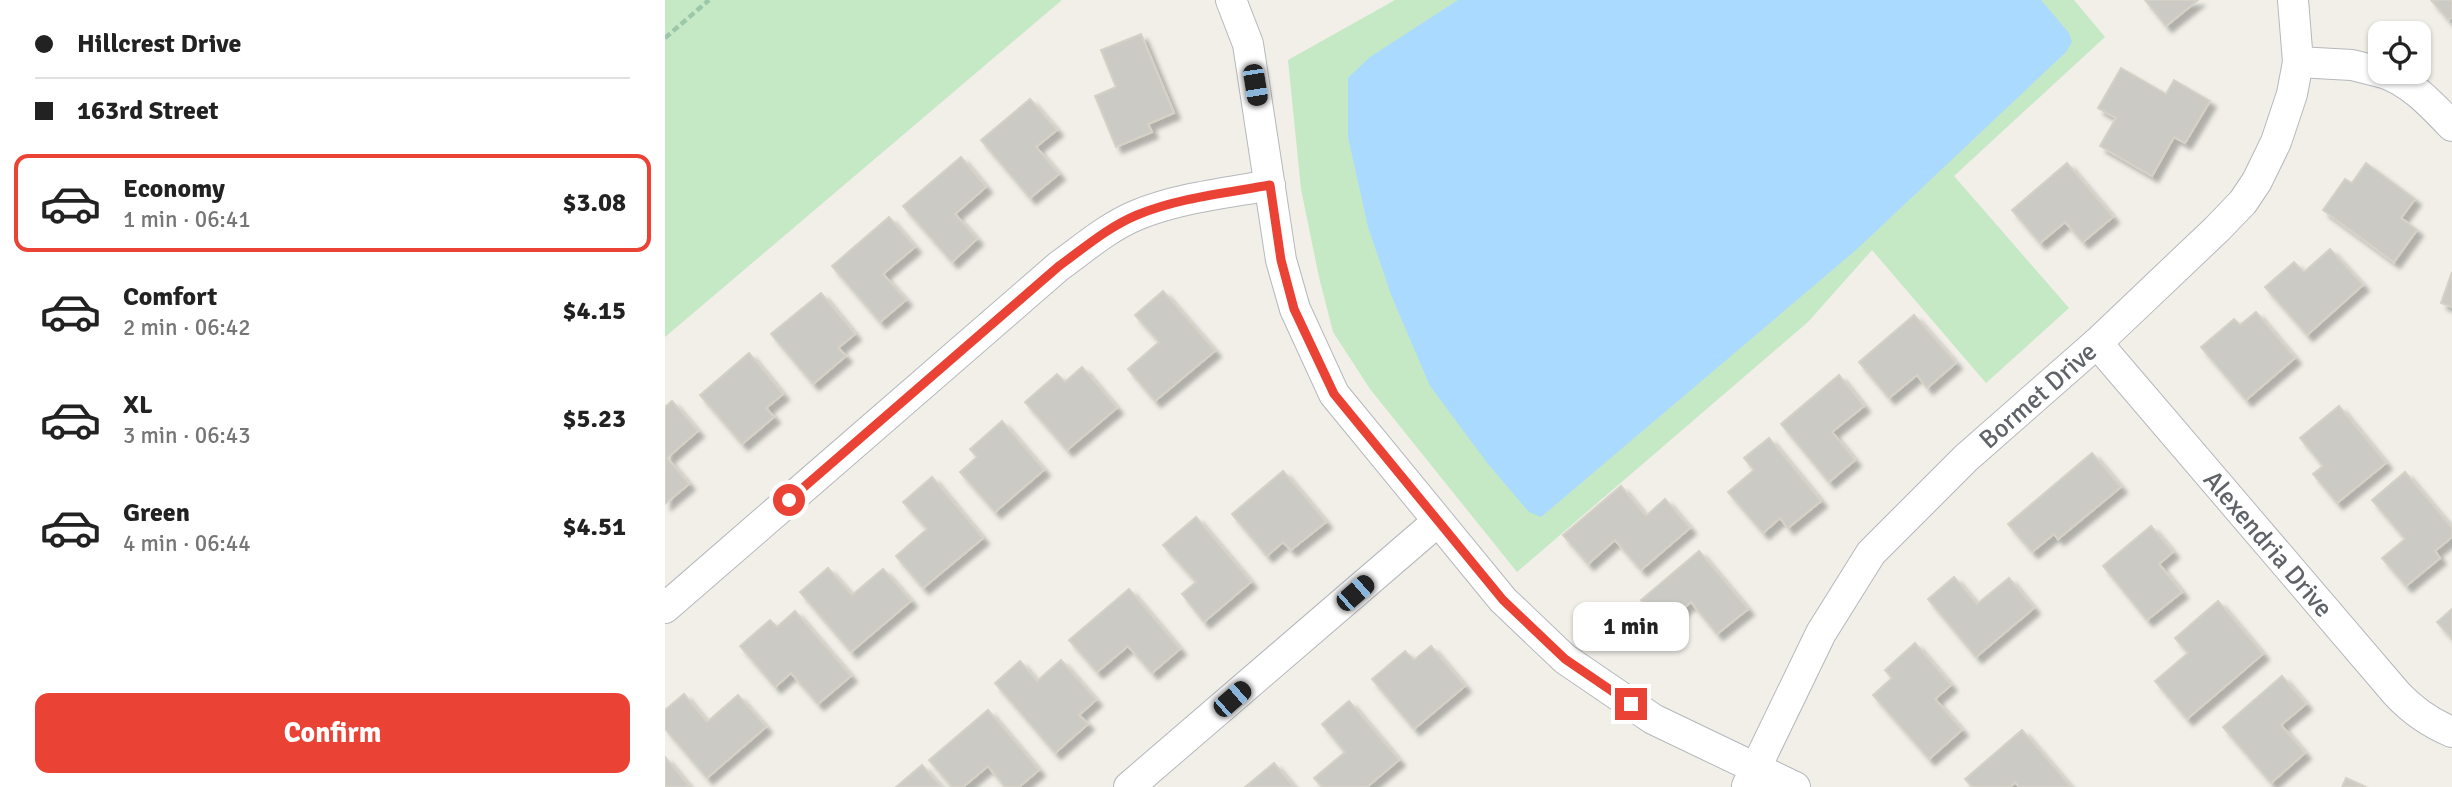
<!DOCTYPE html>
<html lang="en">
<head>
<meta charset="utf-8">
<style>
	:root { --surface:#fff; --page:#f2f2f2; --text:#222; --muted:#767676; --line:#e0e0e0; --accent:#ea4335 }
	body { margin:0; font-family:Signika,sans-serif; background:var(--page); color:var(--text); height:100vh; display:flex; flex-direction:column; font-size:26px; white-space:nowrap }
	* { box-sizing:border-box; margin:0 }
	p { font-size:23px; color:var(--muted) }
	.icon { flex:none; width:38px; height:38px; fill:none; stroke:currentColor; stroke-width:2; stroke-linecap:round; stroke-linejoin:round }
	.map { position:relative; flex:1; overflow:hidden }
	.drawer { display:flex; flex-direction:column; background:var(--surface); width:665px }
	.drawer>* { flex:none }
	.guide { display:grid; align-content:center; height:154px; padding:0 35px; background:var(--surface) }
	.buttons { position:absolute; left:1703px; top:21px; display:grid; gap:14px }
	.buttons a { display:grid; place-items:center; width:63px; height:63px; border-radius:14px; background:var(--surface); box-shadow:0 2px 5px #0004; font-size:35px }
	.end { position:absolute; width:32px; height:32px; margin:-16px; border:9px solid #ea4335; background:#fff; box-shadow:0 0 0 4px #fff }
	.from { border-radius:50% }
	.bubble { position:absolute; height:49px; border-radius:14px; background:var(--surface); box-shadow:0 2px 5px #0004; font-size:23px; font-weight:800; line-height:49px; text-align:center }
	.car { position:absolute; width:21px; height:42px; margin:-21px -10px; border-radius:9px; box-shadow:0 0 5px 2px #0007; background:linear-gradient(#222 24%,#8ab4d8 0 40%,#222 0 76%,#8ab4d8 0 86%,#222 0) }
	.guide b { display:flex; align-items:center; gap:24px; height:66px; font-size:26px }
	.guide b+b { border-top:2px solid var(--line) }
	.guide i { width:18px; height:18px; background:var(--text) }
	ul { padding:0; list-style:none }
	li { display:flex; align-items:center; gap:21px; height:98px; margin:0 14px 10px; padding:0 21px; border:4px solid transparent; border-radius:14px }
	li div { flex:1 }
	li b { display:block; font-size:26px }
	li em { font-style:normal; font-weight:800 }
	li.selected { border-color:var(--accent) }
	li>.icon { width:63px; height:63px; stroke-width:1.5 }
	.action { display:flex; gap:14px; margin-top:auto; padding:14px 35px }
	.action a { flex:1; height:80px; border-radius:14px; background:var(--accent); color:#fff; font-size:28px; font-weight:800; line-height:80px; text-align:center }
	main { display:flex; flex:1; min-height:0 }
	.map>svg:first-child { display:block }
	.green { fill:#c5e8c5 }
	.water { fill:#aadaff }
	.building { fill:#cccac5; stroke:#d6d1c6; stroke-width:2; filter:url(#shadow) }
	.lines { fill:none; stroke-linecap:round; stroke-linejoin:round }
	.minor-casing { stroke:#b5b8bc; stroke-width:32 }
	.path { stroke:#9cc7a9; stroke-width:4.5; stroke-dasharray:7 3.5; stroke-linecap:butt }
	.minor { stroke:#fff; stroke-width:30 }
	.route { stroke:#ea4335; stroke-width:9 }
	.labels { text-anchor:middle; stroke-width:5; stroke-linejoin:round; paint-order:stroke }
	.street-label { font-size:26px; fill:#5f6368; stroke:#fff }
</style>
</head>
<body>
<main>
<section class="drawer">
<div class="guide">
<b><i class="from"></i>Hillcrest Drive</b>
<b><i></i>163rd Street</b>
</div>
<ul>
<li class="selected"><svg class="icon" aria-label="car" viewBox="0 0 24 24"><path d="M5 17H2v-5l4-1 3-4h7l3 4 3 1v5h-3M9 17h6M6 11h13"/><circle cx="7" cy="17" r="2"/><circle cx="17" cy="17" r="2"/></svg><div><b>Economy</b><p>1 min · 06:41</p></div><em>$3.08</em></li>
<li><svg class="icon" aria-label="car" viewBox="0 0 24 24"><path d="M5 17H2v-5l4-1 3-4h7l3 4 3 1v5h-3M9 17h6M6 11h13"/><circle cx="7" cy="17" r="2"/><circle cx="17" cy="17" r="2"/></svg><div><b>Comfort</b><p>2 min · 06:42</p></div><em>$4.15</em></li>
<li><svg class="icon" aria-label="car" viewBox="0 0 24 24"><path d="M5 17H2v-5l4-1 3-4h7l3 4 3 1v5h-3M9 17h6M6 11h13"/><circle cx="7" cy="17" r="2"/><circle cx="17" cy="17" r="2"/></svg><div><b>XL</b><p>3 min · 06:43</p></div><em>$5.23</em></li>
<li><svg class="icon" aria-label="car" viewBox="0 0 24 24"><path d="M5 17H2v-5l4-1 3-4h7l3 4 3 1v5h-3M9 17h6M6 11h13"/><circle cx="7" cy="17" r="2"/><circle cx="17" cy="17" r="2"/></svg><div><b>Green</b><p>4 min · 06:44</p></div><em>$4.51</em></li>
</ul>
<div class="action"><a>Confirm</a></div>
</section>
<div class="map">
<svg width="1787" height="787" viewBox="0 0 1787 787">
	<defs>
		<filter id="shadow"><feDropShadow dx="6" dy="6" stdDeviation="2" flood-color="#0004"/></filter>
	</defs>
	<rect width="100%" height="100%" fill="#f1efe8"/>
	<g class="green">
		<path d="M0,0H397L0,337Z"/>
		<path d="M730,0H1409L1440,37L1289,176L1404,308L1321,383L1207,250L1143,322L852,572L705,389L668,332L654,277L636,189L623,60Z"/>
	</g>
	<path class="water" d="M793,0H1376L1404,33L1407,42L1401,52L1191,250L876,517L864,512L823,464L765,386L727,297L703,227L683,137V78L705,57Z"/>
	<g class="building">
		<path d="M1480,0H1533L1501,26Z"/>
		<path d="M1766,0H1787V17L1783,20Z"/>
		<path d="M476,34L509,113L483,124L487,132L451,147L430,96L451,87L436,50Z"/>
		<path d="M1456,68L1501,94L1509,80L1545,101L1520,143L1509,137L1487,176L1435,146L1451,118L1433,108Z"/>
		<path d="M365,99L392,130L371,147L394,174L365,198L316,140Z"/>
		<path d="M296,157L321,187L290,214L312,239L287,262L238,206Z"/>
		<path d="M1402,163L1448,217L1418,242L1400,222L1375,243L1347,210Z"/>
		<path d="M1701,163L1750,199L1736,218L1752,230L1729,262L1658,210L1680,179L1687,183Z"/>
		<path d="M224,217L250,247L218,274L241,300L215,322L167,266Z"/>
		<path d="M1665,249L1698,285L1642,335L1600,287L1629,262L1639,272Z"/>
		<path d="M1787,272V307L1776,303Z"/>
		<path d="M498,291L550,351L490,401L463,369L494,342L470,315Z"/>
		<path d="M156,293L190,334L173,348L181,356L148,384L106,334Z"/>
		<path d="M1591,312L1630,358L1581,400L1536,347L1569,319L1575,325Z"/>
		<path d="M1249,315L1291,363L1262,388L1252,375L1224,398L1194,362Z"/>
		<path d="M84,353L118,394L101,408L109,417L77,444L35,395Z"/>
		<path d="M417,367L452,408L402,450L360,402L392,374L400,382Z"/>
		<path d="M1174,375L1199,406L1167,432L1190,460L1164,482L1116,424Z"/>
		<path d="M7,401L33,431L2,458L24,484L0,504V407Z"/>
		<path d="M1674,406L1721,463L1672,503L1648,474L1658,466L1635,438Z"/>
		<path d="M337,421L379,470L330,512L295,472L312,457L305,449Z"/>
		<path d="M1104,438L1156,501L1123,528L1115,518L1098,533L1063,492L1089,470L1079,458Z"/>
		<path d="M1427,453L1456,487L1393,539L1389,534L1367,552L1343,524Z"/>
		<path d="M618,471L661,522L626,550L618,542L602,556L567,514Z"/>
		<path d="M1740,472L1787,528V537L1770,551L1775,558L1741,586L1717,558L1740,539L1707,500Z"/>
		<path d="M267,477L318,538L258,588L231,556L262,529L238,502Z"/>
		<path d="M956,486L981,516L1000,499L1025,528L976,570L950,540L923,564L898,535Z"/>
		<path d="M531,517L586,582L539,622L517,594L531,582L498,545Z"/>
		<path d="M1486,526L1508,552L1494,564L1517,592L1482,620L1438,566Z"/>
		<path d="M1034,551L1083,609L1052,634L1026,602L998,625L976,600Z"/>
		<path d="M163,568L187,595L218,569L246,601L186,652L135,592Z"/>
		<path d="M1289,577L1312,604L1344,578L1369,608L1311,657L1263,599Z"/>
		<path d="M464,589L515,649L487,673L463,646L432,672L404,640Z"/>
		<path d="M1553,601L1598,654L1522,719L1490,681L1523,653L1510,638Z"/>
		<path d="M1787,609V639L1772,622Z"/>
		<path d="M130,611L186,676L153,704L126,673L110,687L75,646L105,620L112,627Z"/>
		<path d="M1250,643L1286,685L1270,699L1297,730L1264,759L1208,695L1227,678L1220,670Z"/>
		<path d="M766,646L800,686L749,729L707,679L740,651L749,660Z"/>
		<path d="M396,660L431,700L414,715L423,724L390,753L330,683L355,661L372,681Z"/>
		<path d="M1617,676L1641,704L1616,725L1640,753L1606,783L1558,727Z"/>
		<path d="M19,694L42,722L73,695L101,727L42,778L0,729V710Z"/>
		<path d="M684,701L734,760L702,787H657L649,778L680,752L657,724Z"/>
		<path d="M323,710L374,770L354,787H340L323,766L298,787H287L264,760Z"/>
		<path d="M1357,730L1406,787H1354L1350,782L1345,787H1307L1300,779Z"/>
		<path d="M0,757L25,787H0Z"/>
		<path d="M609,763L629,787H580Z"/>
		<path d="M257,765L276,787H231Z"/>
		<path d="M1681,778L1701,787H1677Z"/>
	</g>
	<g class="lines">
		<defs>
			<g id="minor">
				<path d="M566,0L583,44L616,260L630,309L669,394L838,600L900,659L988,719L1130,787"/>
				<path d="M1633,62L1687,65L1715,72"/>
				<path d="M1716,72C1744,80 1767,105 1787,126"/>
				<path id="s1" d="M1432,343L1732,694C1748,711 1765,723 1787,732"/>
				<path d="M0,608L394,266C419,248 443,227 472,215C513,198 561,193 605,185"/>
				<path id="s2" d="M1082,786L1156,633L1206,553L1301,458L1432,343L1552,229L1578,202L1592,181L1611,142L1627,94L1633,62L1628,0"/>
				<path d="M464,787L772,522"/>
			</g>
		</defs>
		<use href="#minor" class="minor-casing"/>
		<path class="path" d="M0,38L44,0"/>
		<use href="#minor" class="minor"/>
	</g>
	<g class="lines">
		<path class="route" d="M124,500L394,266C419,248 443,227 472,215C513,198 561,193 605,185L616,260L629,309L669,394L838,600L900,659L966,704"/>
	</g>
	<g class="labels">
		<g class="street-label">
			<text dy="9" stroke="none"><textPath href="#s2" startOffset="494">Bormet Drive</textPath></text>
			<text dy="9" stroke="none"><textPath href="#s1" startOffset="264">Alexendria Drive</textPath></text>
		</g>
	</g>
</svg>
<div class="buttons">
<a><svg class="icon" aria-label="locate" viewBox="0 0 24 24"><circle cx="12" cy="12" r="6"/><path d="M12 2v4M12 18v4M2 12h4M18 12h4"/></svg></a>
</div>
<i class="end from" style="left:124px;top:500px"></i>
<i class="end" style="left:966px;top:704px"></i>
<div class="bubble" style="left:908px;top:602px;width:116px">1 min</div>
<i class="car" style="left:590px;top:85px;rotate:171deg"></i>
<i class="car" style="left:690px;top:593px;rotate:49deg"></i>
<i class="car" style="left:567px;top:699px;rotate:49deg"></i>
</div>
</main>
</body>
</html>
